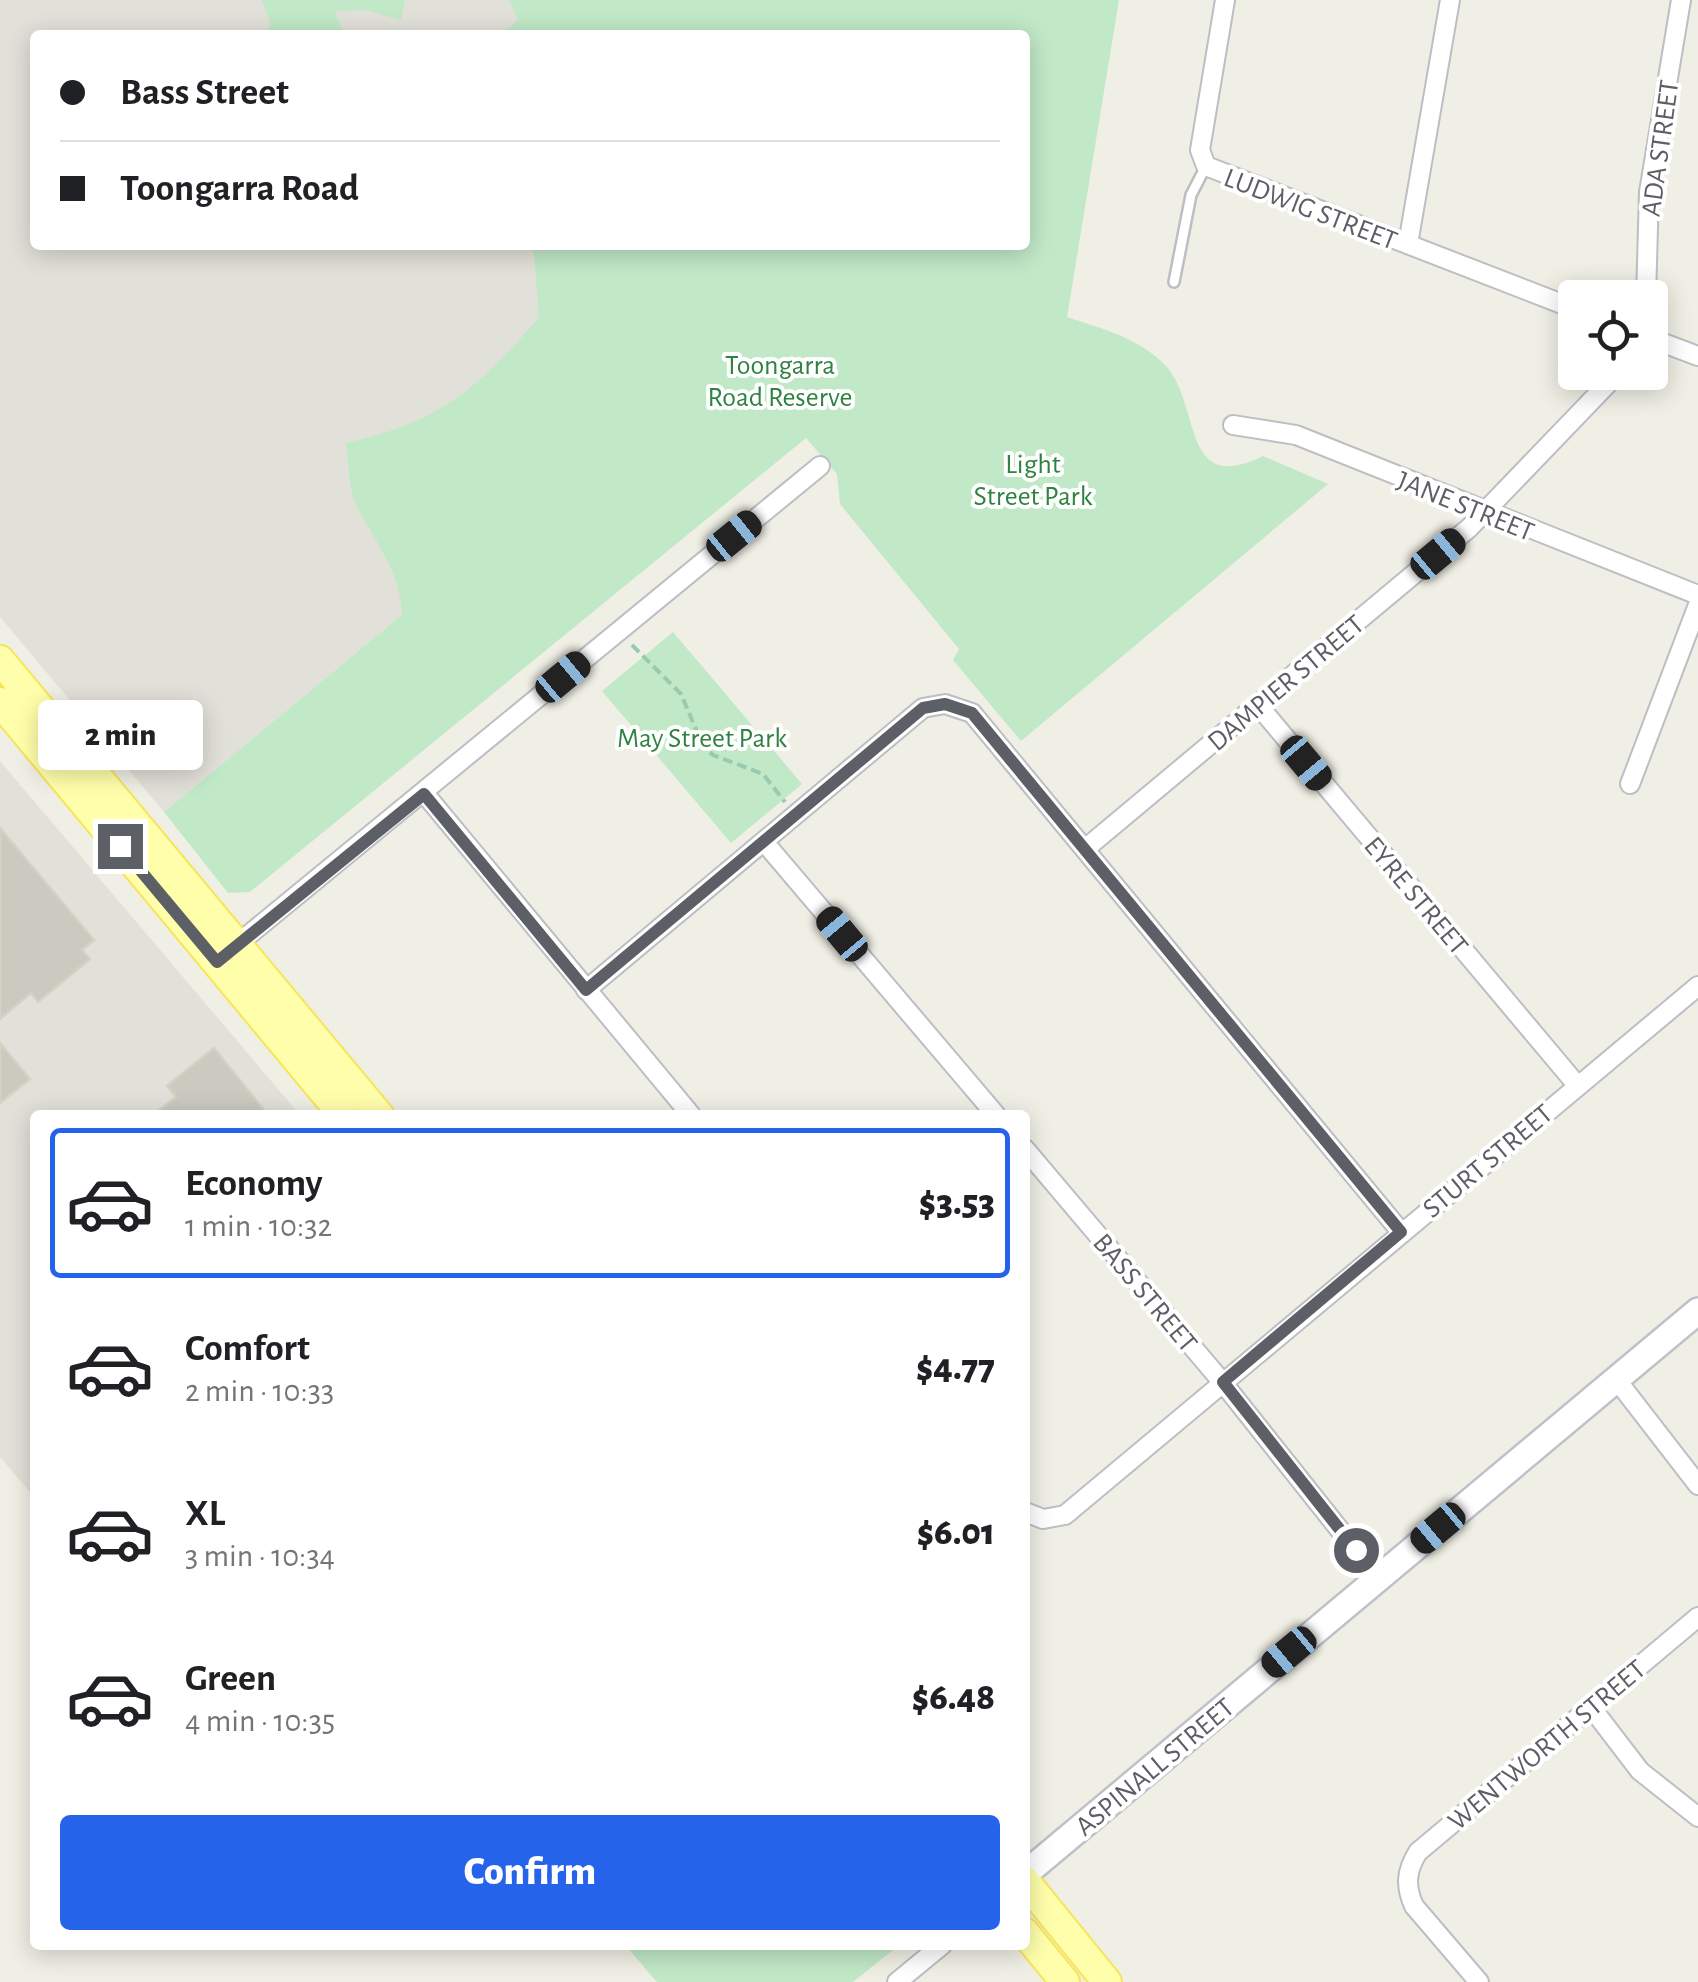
<!DOCTYPE html>
<html lang="en">
<head>
<meta charset="utf-8">
<style>
	:root { --surface:#fff; --page:#f6f6f6; --text:#202124; --muted:#757577; --line:#e0e0e0; --accent:#2563eb }
	body { margin:0; font-family:"Alegreya Sans",sans-serif; background:var(--page); color:var(--text); height:100vh; display:flex; flex-direction:column; font-size:38px; white-space:nowrap }
	* { box-sizing:border-box; margin:0 }
	p { font-size:32px; color:var(--muted) }
	.icon { flex:none; width:55px; height:55px; fill:none; stroke:currentColor; stroke-width:2; stroke-linecap:round; stroke-linejoin:round }
	.map { position:relative; flex:1; overflow:hidden }
	.drawer { position:absolute; left:30px; top:1110px; width:1000px; height:840px; display:flex; flex-direction:column; background:var(--surface); border-radius:10px; box-shadow:0 5px 25px #0003 }
	.drawer>* { flex:none }
	.hud { position:absolute; left:30px; top:30px; width:1000px; height:220px; border-radius:10px; box-shadow:0 5px 25px #0003; display:grid; align-content:center; height:220px; padding:0 30px; background:var(--surface) }
	.buttons { position:absolute; left:1558px; top:280px; display:grid; gap:20px }
	.buttons a { display:grid; place-items:center; width:110px; height:110px; border-radius:10px; background:var(--surface); box-shadow:0 5px 25px #0003; font-size:50px }
	.end { position:absolute; width:45px; height:45px; margin:-22px; border:12px solid #5d5f66; background:#fff; box-shadow:0 0 0 5px #fff }
	.from { border-radius:50% }
	.bubble { position:absolute; height:70px; border-radius:10px; background:var(--surface); box-shadow:0 5px 25px #0003; font-size:32px; font-weight:800; line-height:70px; text-align:center }
	.car { position:absolute; width:30px; height:60px; margin:-30px -15px; border-radius:12px; box-shadow:0 0 8px 2px #0007; background:linear-gradient(#222 24%,#8ab4d8 0 40%,#222 0 76%,#8ab4d8 0 86%,#222 0) }
	.hud b { display:flex; align-items:center; gap:35px; height:95px; font-size:38px }
	.hud b+b { border-top:2px solid var(--line) }
	.hud i { width:25px; height:25px; background:var(--text) }
	ul { padding:18px 0 0; list-style:none }
	li { display:flex; align-items:center; gap:30px; height:150px; margin:0 20px 15px; padding:0 10px; border:5px solid transparent; border-radius:10px }
	li div { flex:1 }
	li b { display:block; font-size:38px }
	li em { font-style:normal; font-weight:800 }
	li.current { border-color:var(--accent) }
	li>.icon { width:90px; height:90px; stroke-width:1.5 }
	.action { display:flex; gap:20px; margin-top:auto; padding:20px 30px }
	.action a { flex:1; height:115px; border-radius:10px; background:var(--accent); color:#fff; font-size:40px; font-weight:800; line-height:115px; text-align:center }
	.map>svg:first-child { display:block }
	.industrial { fill:#e1e1d9 }
	.green { fill:#c1e8c7 }
	.building { fill:#cbcac1; stroke:#d5d2c3; stroke-width:2.5 }
	.lines { fill:none; stroke-linecap:round; stroke-linejoin:round }
	.lane-casing { stroke:#bdbec4; stroke-width:14 }
	.street-casing { stroke:#bdbec4; stroke-width:22 }
	.secondary-casing { stroke:#bfc1c9; stroke-width:30 }
	.primary-casing { stroke:#f8e556; stroke-width:32 }
	.path { stroke:#99caaf; stroke-width:4; stroke-dasharray:10 5; stroke-linecap:butt }
	.lane { stroke:#fff; stroke-width:9 }
	.street { stroke:#fff; stroke-width:18 }
	.secondary { stroke:#fff; stroke-width:25 }
	.primary { stroke:#ffffab; stroke-width:28 }
	.route { stroke:#5d5f66; stroke-width:12 }
	.labels { text-anchor:middle; stroke-width:8; stroke-linejoin:round; paint-order:stroke }
	.street-label { font-size:28px; fill:#5d5f66; stroke:#fff }
	.park-label { font-size:28px; fill:#308241; stroke:#fff }
</style>
</head>
<body>
<div class="map">
<svg width="1698" height="1982" viewBox="0 0 1698 1982">
	<rect width="100%" height="100%" fill="#f0efe5"/>
	<g class="industrial">
		<path d="M0,0H552L563,35H35V245H720L802,284L164,812L0,617Z"/>
		<path d="M0,761L300,1115H35V1498L0,1457Z"/>
	</g>
	<g class="green">
		<path d="M262,0H405L401,20L366,10L335,11L344,35H267L270,21Z"/>
		<path d="M509,0H1119L1067,317C1102,329 1138,337 1165,365C1202,404 1180,497 1263,456L1328,484L1021,741L953,660L959,649L840,504L837,474L806,438L250,892L228,893L164,812L402,615C401,571 375,543 357,506C348,488 349,462 346,443C439,423 479,388 539,317L534,253L525,245H1025V35H501L518,19Z"/>
		<path d="M673,632L802,784L731,843L602,691Z"/>
		<path d="M625,1945H899L853,1982H657Z"/>
	</g>
	<g class="building">
		<path d="M0,828L94,940L82,950L90,959L38,1002L31,993L0,1019Z"/>
		<path d="M0,1043L30,1079L0,1103Z"/>
		<path d="M214,1048L268,1115H153L176,1097L167,1086Z"/>
	</g>
	<g class="lines">
		<defs>
			<path id="lane" d="M1174,282L1191,195L1206,166"/>
			<g id="street">
				<path d="M1225,0L1200,150L1206,166L1575,309"/>
				<path d="M1408,244L1450,0"/>
				<path d="M1646,298L1649,192L1681,0"/>
				<path d="M1650,338L1698,356"/>
				<path d="M1233,425L1296,435L1698,595"/>
				<path d="M1257,704L1577,1085"/>
				<path d="M1630,784L1698,605"/>
				<path d="M424,793L691,1115"/>
				<path d="M765,843L996,1115"/>
				<path d="M1085,849L1469,528L1619,372"/>
				<path d="M229,951L820,466"/>
				<path d="M586,990L923,708L945,704L972,713L1401,1232"/>
				<path d="M1025,1149L1223,1383L1378,1578"/>
				<path d="M1616,1379L1698,1485"/>
				<path d="M1025,1512L1043,1519L1065,1515L1698,986"/>
				<path d="M1591,1707L1640,1771L1698,1817"/>
				<path d="M897,1982L942,1945"/>
				<path d="M1479,1982L1414,1906C1405,1886 1406,1871 1418,1852L1698,1617"/>
			</g>
			<path id="secondary" d="M1025,1874L1698,1311"/>
			<g id="primary">
				<path d="M0,660L379,1115"/>
				<path d="M0,702L343,1115"/>
				<path d="M1025,1881L1107,1982"/>
				<path d="M1025,1933L1065,1982"/>
			</g>
		</defs>
		<use href="#lane" class="lane-casing"/>
		<use href="#street" class="street-casing"/>
		<use href="#secondary" class="secondary-casing"/>
		<use href="#primary" class="primary-casing"/>
		<path class="path" d="M632,645L681,694L703,746L713,755L763,774L785,802"/>
		<use href="#lane" class="lane"/>
		<use href="#street" class="street"/>
		<use href="#secondary" class="secondary"/>
		<use href="#primary" class="primary"/>
	</g>
	<g class="lines">
		<path class="route" d="M120,846L217,962L424,794L586,990L923,708L945,704L972,713L1401,1232L1223,1382L1356,1550"/>
	</g>
	<g class="labels">
		<g class="street-label">
			<text transform="translate(1659 148) rotate(-82)" y="10">ADA STREET</text>
			<text transform="translate(1311 208) rotate(21)" y="10">LUDWIG STREET</text>
			<text transform="translate(1466 505) rotate(22)" y="10">JANE STREET</text>
			<text transform="translate(1285 682) rotate(-40)" y="10">DAMPIER STREET</text>
			<text transform="translate(1417 895) rotate(50)" y="10">EYRE STREET</text>
			<text transform="translate(1487 1160) rotate(-40)" y="10">STURT STREET</text>
			<text transform="translate(1146 1292) rotate(50)" y="10">BASS STREET</text>
			<text transform="translate(1546 1744) rotate(-40)" y="10">WENTWORTH STREET</text>
			<text transform="translate(1154 1766) rotate(-40)" y="10">ASPINALL STREET</text>
		</g>
		<g class="park-label">
			<text x="780" y="374">Toongarra<tspan x="780" dy="32">Road Reserve</tspan></text>
			<text x="1033" y="473">Light<tspan x="1033" dy="32">Street Park</tspan></text>
			<text x="702" y="747">May Street Park</text>
		</g>
	</g>
</svg>
<div class="buttons">
<a><svg class="icon" aria-label="locate" viewBox="0 0 24 24"><circle cx="12" cy="12" r="6"/><path d="M12 2v4M12 18v4M2 12h4M18 12h4"/></svg></a>
</div>
<i class="end from" style="left:1356px;top:1550px"></i>
<i class="end" style="left:120px;top:846px"></i>
<div class="bubble" style="left:38px;top:700px;width:165px">2 min</div>
<i class="car" style="left:734px;top:536px;rotate:51deg"></i>
<i class="car" style="left:1438px;top:554px;rotate:50deg"></i>
<i class="car" style="left:563px;top:677px;rotate:50deg"></i>
<i class="car" style="left:1306px;top:763px;rotate:140deg"></i>
<i class="car" style="left:842px;top:934px;rotate:320deg"></i>
<i class="car" style="left:1438px;top:1528px;rotate:230deg"></i>
<i class="car" style="left:1289px;top:1652px;rotate:230deg"></i>
<div class="hud">
<b><i class="from"></i>Bass Street</b>
<b><i></i>Toongarra Road</b>
</div>
<section class="drawer">
<ul>
<li class="current"><svg class="icon" aria-label="car" viewBox="0 0 24 24"><path d="M5 17H2v-5l4-1 3-4h7l3 4 3 1v5h-3M9 17h6M6 11h13"/><circle cx="7" cy="17" r="2"/><circle cx="17" cy="17" r="2"/></svg><div><b>Economy</b><p>1 min · 10:32</p></div><em>$3.53</em></li>
<li><svg class="icon" aria-label="car" viewBox="0 0 24 24"><path d="M5 17H2v-5l4-1 3-4h7l3 4 3 1v5h-3M9 17h6M6 11h13"/><circle cx="7" cy="17" r="2"/><circle cx="17" cy="17" r="2"/></svg><div><b>Comfort</b><p>2 min · 10:33</p></div><em>$4.77</em></li>
<li><svg class="icon" aria-label="car" viewBox="0 0 24 24"><path d="M5 17H2v-5l4-1 3-4h7l3 4 3 1v5h-3M9 17h6M6 11h13"/><circle cx="7" cy="17" r="2"/><circle cx="17" cy="17" r="2"/></svg><div><b>XL</b><p>3 min · 10:34</p></div><em>$6.01</em></li>
<li><svg class="icon" aria-label="car" viewBox="0 0 24 24"><path d="M5 17H2v-5l4-1 3-4h7l3 4 3 1v5h-3M9 17h6M6 11h13"/><circle cx="7" cy="17" r="2"/><circle cx="17" cy="17" r="2"/></svg><div><b>Green</b><p>4 min · 10:35</p></div><em>$6.48</em></li>
</ul>
<div class="action"><a>Confirm</a></div>
</section>
</div>
</body>
</html>
